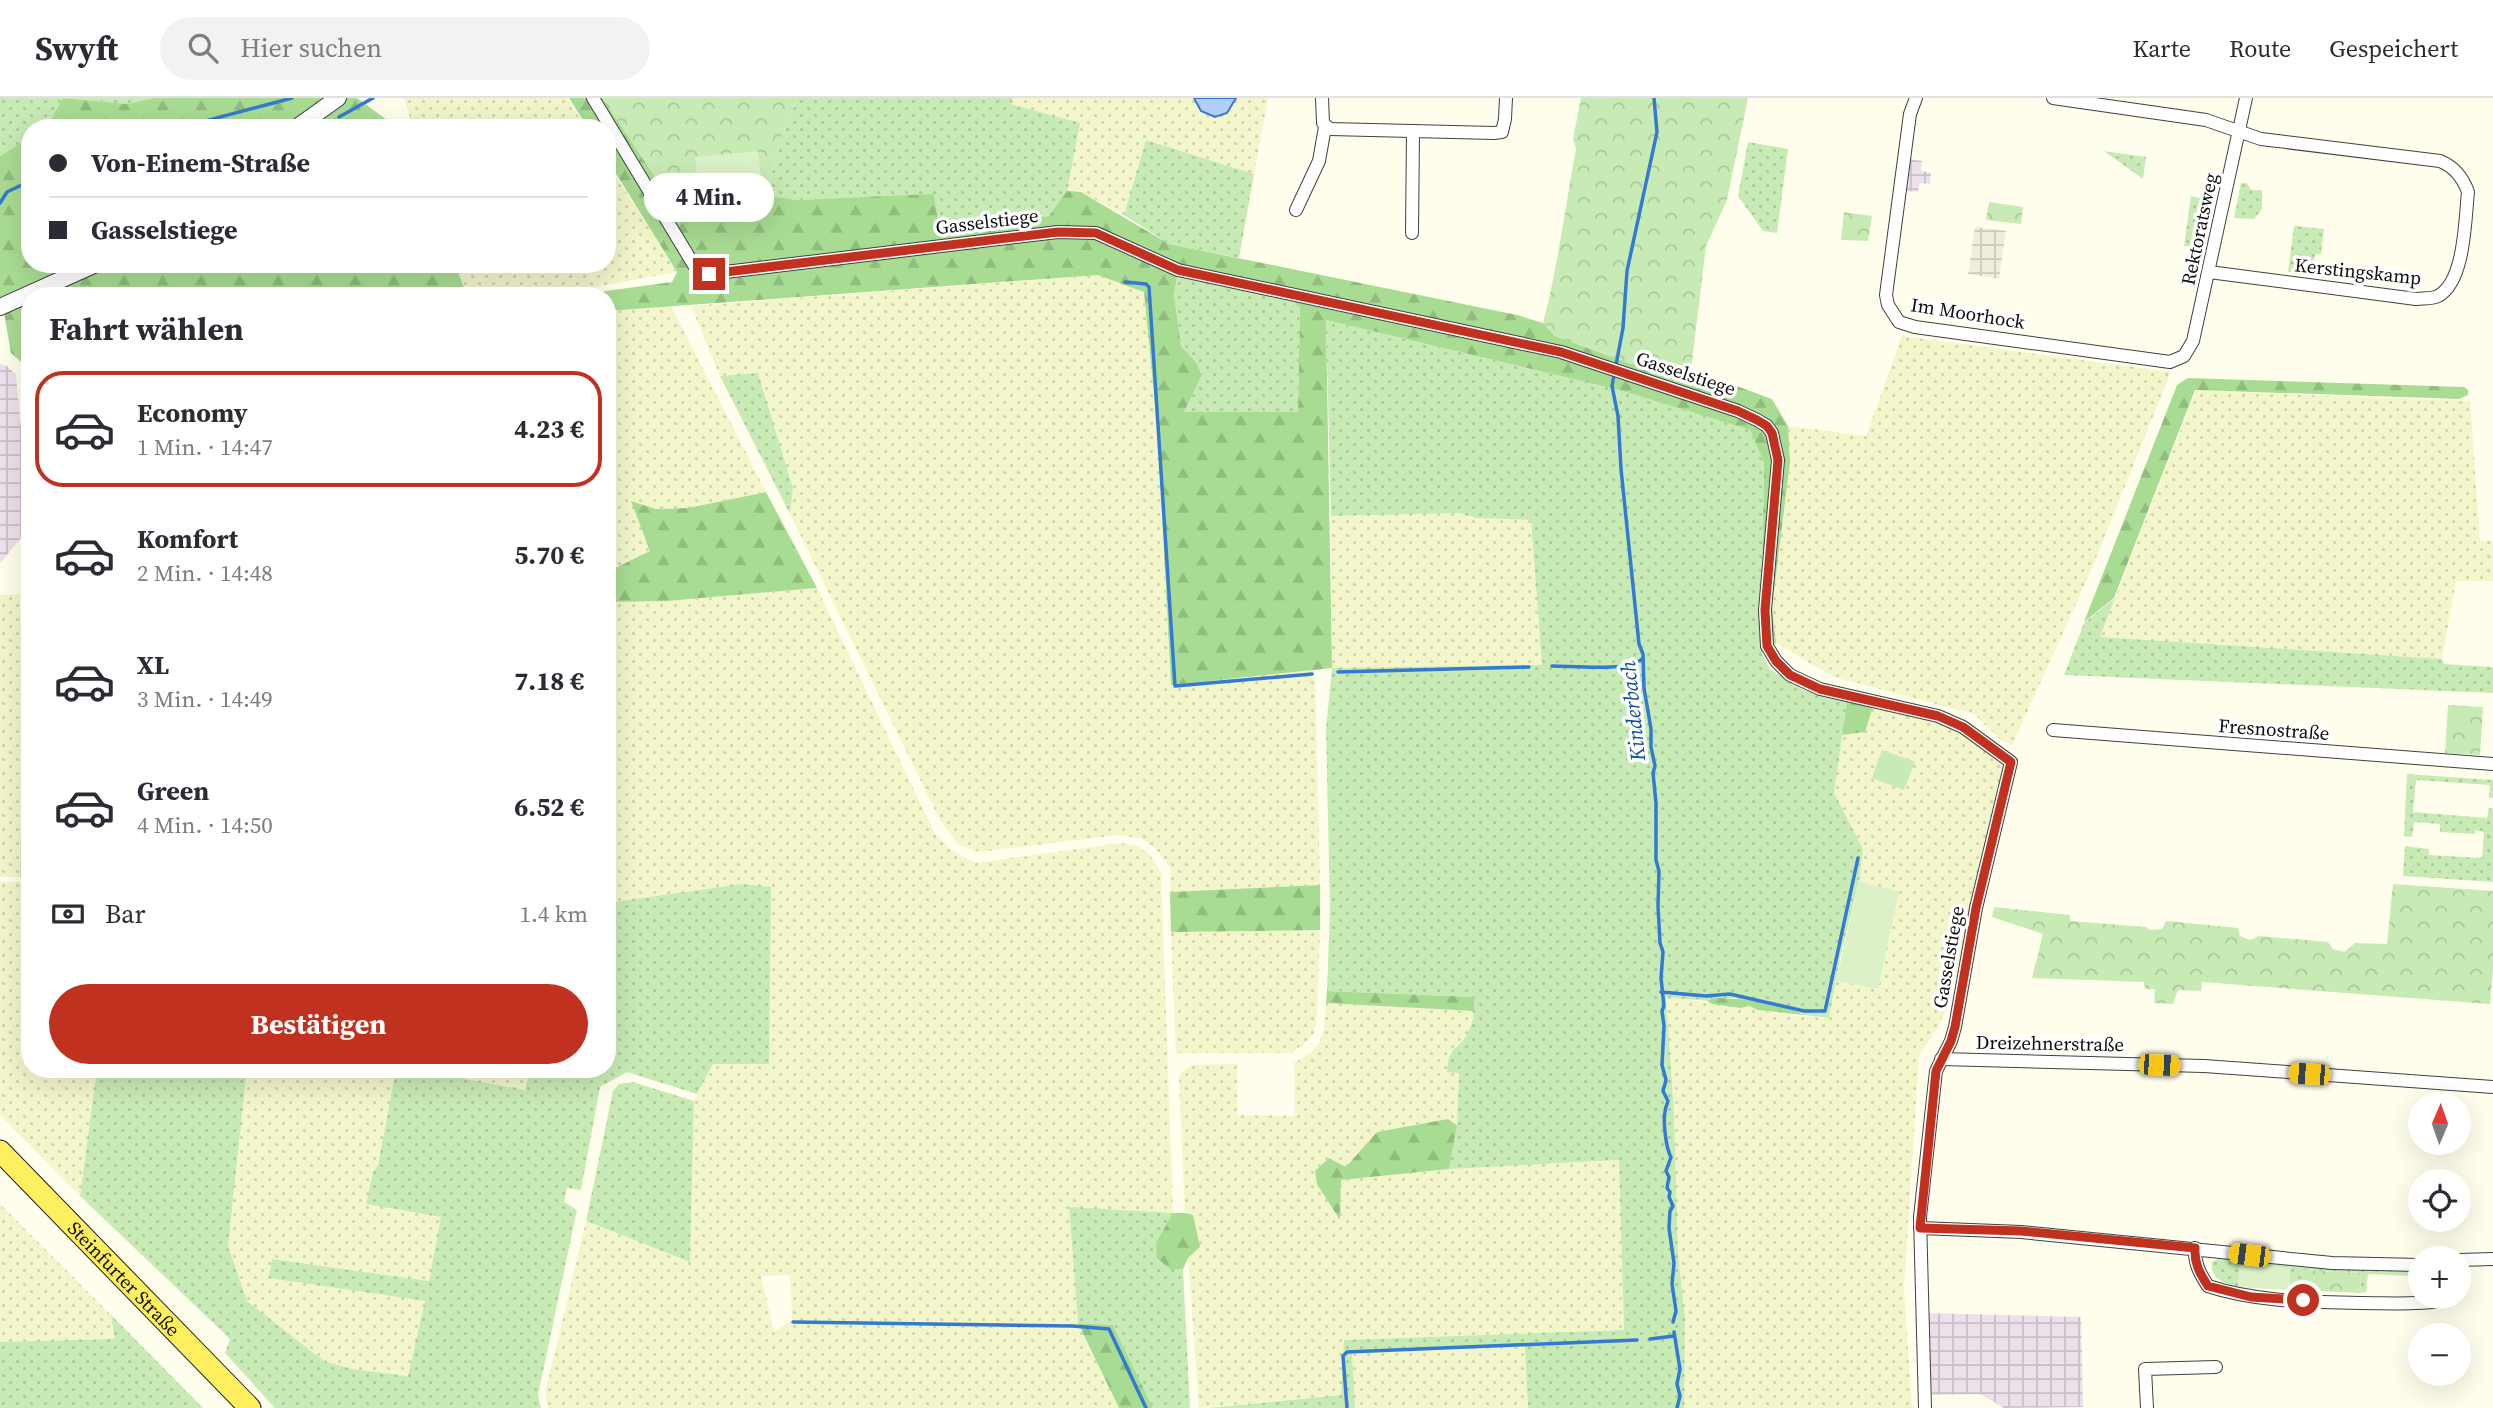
<!DOCTYPE html>
<html lang="de">
<head>
<meta charset="utf-8">
<style>
	:root { --surface:#fff; --page:#f2f2f3; --text:#2b2b33; --muted:#7c7c81; --line:#e1e1e2; --accent:#c13120 }
	body { margin:0; font-family:"Source Serif 4",serif; background:var(--page); color:var(--text); height:100vh; display:flex; flex-direction:column; font-size:26px; white-space:nowrap }
	* { box-sizing:border-box; margin:0 }
	p { font-size:23px; color:var(--muted) }
	.icon { flex:none; width:38px; height:38px; fill:none; stroke:currentColor; stroke-width:2; stroke-linecap:round; stroke-linejoin:round }
	.map { position:relative; flex:1; overflow:hidden }
	.sheet { position:absolute; left:21px; top:189px; width:595px; height:791px; display:flex; flex-direction:column; background:var(--surface); border-radius:28px; box-shadow:0 7px 28px #0002 }
	.sheet>* { flex:none }
	.top-card { position:absolute; left:21px; top:21px; width:595px; height:154px; border-radius:28px; box-shadow:0 7px 28px #0002; display:grid; align-content:center; height:154px; padding:0 28px; background:var(--surface) }
	.needle { width:46px; rotate:2deg }
	.tools { position:absolute; left:2408px; top:994px; display:grid; gap:14px }
	.tools a { display:grid; place-items:center; width:63px; height:63px; border-radius:50%; background:var(--surface); box-shadow:0 7px 28px #0002; font-size:35px }
	.end { position:absolute; width:32px; height:32px; margin:-16px; border:9px solid #c13120; background:#fff; box-shadow:0 0 0 4px #fff }
	.from { border-radius:50% }
	.bubble { position:absolute; height:49px; border-radius:24px; background:var(--surface); box-shadow:0 7px 28px #0002; font-size:23px; font-weight:700; line-height:49px; text-align:center }
	.car { position:absolute; width:21px; height:42px; margin:-21px -10px; border-radius:9px; box-shadow:0 0 5px 2px #0007; background:linear-gradient(#f5c518 24%,#345 0 40%,#f5c518 0 76%,#345 0 86%,#f5c518 0) }
	.top-card b { display:flex; align-items:center; gap:24px; height:66px; font-size:26px }
	.top-card b+b { border-top:2px solid var(--line) }
	.top-card i { width:18px; height:18px; background:var(--text) }
	ul { padding:0; list-style:none }
	li { display:flex; align-items:center; gap:21px; height:116px; margin:0 14px 10px; padding:0 14px; border:4px solid transparent; border-radius:28px }
	li div { flex:1 }
	li b { display:block; font-size:26px }
	li em { font-style:normal; font-weight:700 }
	li.on { border-color:var(--accent) }
	li>.icon { width:63px; height:63px; stroke-width:1.5 }
	h2 { padding:0 28px; font-size:32px; line-height:84px }
	.pay { display:flex; align-items:center; gap:18px; height:77px; padding:0 28px; font-size:26px }
	.pay p { margin-inline-start:auto }
	.action { display:flex; gap:14px; margin-top:auto; padding:14px 28px }
	.action a { flex:1; height:80px; border-radius:42px; background:var(--accent); color:#fff; font-size:28px; font-weight:700; line-height:80px; text-align:center }
	header { display:flex; align-items:center; gap:42px; box-sizing:border-box; height:98px; padding:0 35px; background:var(--surface); border-bottom:2px solid var(--line) }
	header strong { font-size:33px }
	nav { display:flex; gap:38px; margin-inline-start:auto; font-size:24px }
	.search { width:490px; height:63px; background:var(--page); display:flex; align-items:center; gap:18px; box-sizing:border-box; padding:0 24px; border-radius:38px; color:var(--muted); font-size:26px }
	.map>svg:first-child { display:block }
	.industrial { fill:url(#industrial-grid) }
	.farmland { fill:url(#farmland-dots); fill-rule:evenodd }
	.grass { fill:url(#grass-dots) }
	.forest { fill:url(#forest-firs); fill-rule:evenodd }
	.park { fill:url(#park-crowns) }
	.garden { fill:#c8eab5 }
	.pitch { fill:#dcf1c7 }
	.plaza { fill:url(#plaza-grid) }
	.water { fill:url(#water-ripples); stroke:#337ad2; stroke-width:2 }
	.lines { fill:none; stroke-linecap:round; stroke-linejoin:round }
	.stream { stroke:#337ad2; stroke-width:3.5 }
	.minor-casing { stroke:#404040; stroke-width:14 }
	.tertiary-casing { stroke:#404040; stroke-width:18 }
	.primary-casing { stroke:#1e1e1e; stroke-width:23 }
	.minor { stroke:#fff; stroke-width:12 }
	.tertiary { stroke:#fff; stroke-width:16 }
	.primary { stroke:#fdef5e; stroke-width:21 }
	.route { stroke:#c13120; stroke-width:9 }
	.labels { text-anchor:middle; stroke-width:7; stroke-linejoin:round; paint-order:stroke }
	.street-label { font-size:19px; fill:#0d0d0d; stroke:#fff }
	.water-label { font-size:21px; font-style:italic; fill:#124da2; stroke:#fff }
</style>
</head>
<body>
<header>
<strong>Swyft</strong>
<div class="search"><svg class="icon" aria-label="search" viewBox="0 0 24 24"><circle cx="10" cy="10" r="6"/><path d="M15 15l6 6"/></svg>Hier suchen</div>
<nav><a>Karte</a><a>Route</a><a>Gespeichert</a></nav>
</header>
<div class="map">
<svg width="2493" height="1310" viewBox="0 0 2493 1310">
	<defs>
		<pattern id="industrial-grid" width="8" height="8" patternUnits="userSpaceOnUse" patternTransform="scale(1.75)"><rect width="8" height="8" fill="#ece0eb"/><path d="M0 4h8M4 0v8" fill="none" stroke="#c9bfc8"/></pattern>
		<pattern id="farmland-dots" width="8" height="8" patternUnits="userSpaceOnUse" patternTransform="scale(1.75)"><rect width="8" height="8" fill="#f3f6cb"/><path d="M2 2h.1M6 6h.1" fill="none" stroke="#cfd2ad" stroke-width="1.8" stroke-linecap="round"/></pattern>
		<pattern id="grass-dots" width="8" height="8" patternUnits="userSpaceOnUse" patternTransform="scale(1.75)"><rect width="8" height="8" fill="#c8eab5"/><path d="M2 2h.1M6 6h.1" fill="none" stroke="#abc89a" stroke-width="1.8" stroke-linecap="round"/></pattern>
		<pattern id="forest-firs" width="22" height="20" patternUnits="userSpaceOnUse" patternTransform="scale(1.75)"><rect width="22" height="20" fill="#a9dc93"/><path d="M5 1l3.5 6h-7zM16 11l3.5 6h-7z" fill="#90bc7e"/></pattern>
		<pattern id="park-crowns" width="20" height="18" patternUnits="userSpaceOnUse" patternTransform="scale(1.75)"><rect width="20" height="18" fill="#c8eab5"/><path d="M2 6a3 3 0 1 1 6 0M12 15a3 3 0 1 1 6 0" fill="none" stroke="#abc89a"/></pattern>
		<pattern id="plaza-grid" width="8" height="8" patternUnits="userSpaceOnUse" patternTransform="scale(1.75)"><rect width="8" height="8" fill="#efeddb"/><path d="M0 4h8M4 0v8" fill="none" stroke="#cccabb"/></pattern>
		<pattern id="water-ripples" width="26" height="14" patternUnits="userSpaceOnUse" patternTransform="scale(1.75)"><rect width="26" height="14" fill="#afd1f8"/><path d="M2 4q2-2 4 0t4 0M15 11q2-2 4 0t4 0" fill="none" stroke="#95b2d3"/></pattern>
	</defs>
	<rect width="100%" height="100%" fill="#fffeec"/>
	<g class="industrial">
		<path d="M1910,61L1922,63L1921,73L1931,75L1930,86L1919,85L1918,94L1905,93Z"/>
		<path d="M0,266L7,268L16,277L22,342L21,440L0,465Z"/>
		<path d="M1925,1215L2081,1219L2083,1309L2004,1310L1980,1296L1932,1297Z"/>
	</g>
	<g class="farmland">
		<path d="M404,0H567L586,30H413Z"/>
		<path d="M1013,0H1268L1254,76L1146,42L1124,117L1081,94L1067,93L1079,25L1011,6Z"/>
		<path d="M607,64L677,174L545,198H467L455,166H607Z"/>
		<path d="M1099,177L1144,194L1158,338L1171,586L1315,570L1320,787L1170,794L1171,771L1156,751L1140,740L1118,737L979,754L959,747L940,722L790,416L793,389L758,275L720,278L691,208Z"/>
		<path d="M671,208L766,394L688,410L656,411L632,403L650,453L607,474V213Z"/>
		<path d="M1902,238L2171,274L2090,475L2012,647L2001,642L1974,616L1834,579L1776,545L1772,509L1790,365L1788,328L1866,338Z"/>
		<path d="M2196,293L2470,303L2480,443H2493V483H2456L2442,561L2100,539Z"/>
		<path d="M1459,415L1477,420L1531,422L1542,568L1332,570L1331,418Z"/>
		<path d="M817,490L935,736L951,752L975,765L1121,745L1137,748L1150,757L1161,775L1173,1115L1069,1110L1078,1225L1119,1310H548L545,1296L586,1123L690,1164L694,1003L713,966H768L741,786L607,805V504L667,503ZM790,1177L792,1222L774,1234L761,1178Z"/>
		<path d="M20,496L23,622L20,779H0V497Z"/>
		<path d="M1873,608L1929,619L1967,635L2000,664L2003,674L1972,815L1949,906L1938,929L1919,957L1904,1191L1912,1310H1684L1685,1220L1678,1156L1674,1014L1666,898L1740,910L1749,908L1758,912L1795,918L1829,920L1836,883L1878,891L1899,795L1859,783L1863,751L1834,695L1842,637L1865,634Z"/>
		<path d="M0,784H30V971H97L80,1098L0,1017Z"/>
		<path d="M1320,832L1317,918L1314,936L1304,946L1291,955H1176L1171,834Z"/>
		<path d="M1326,905L1474,913L1469,934L1448,957L1459,975L1457,1027L1448,1021L1377,1034L1346,1070L1329,1060L1340,1121L1341,1082L1449,1071L1619,1062L1624,1232L1345,1242L1341,1297L1199,1310L1188,1160L1193,1118L1185,1115L1179,977L1191,967L1237,966V1017L1295,1018L1294,965L1311,955L1320,943L1324,930Z"/>
		<path d="M247,971H396L378,1067L373,1074L366,1106L441,1119L429,1183L273,1161L270,1179L425,1203L409,1278L352,1271L324,1263L247,1203L228,1149Z"/>
		<path d="M439,971H530L525,993L439,976Z"/>
		<path d="M0,1106L111,1217L116,1241L0,1244Z"/>
		<path d="M1525,1249L1528,1310H1355L1352,1254Z"/>
	</g>
	<g class="grass">
		<path d="M0,0H153L128,6L63,0C54,16 49,30 30,30V39L0,58Z"/>
		<path d="M797,0H1013L1011,6L1080,25L1067,93L1050,118L939,130L934,97L796,102L766,97L780,42Z"/>
		<path d="M1146,42L1254,76L1239,160L1169,146L1124,117Z"/>
		<path d="M1748,44L1788,51L1777,135L1763,133L1738,98Z"/>
		<path d="M2104,53L2146,59L2143,81Z"/>
		<path d="M2241,85H2247L2251,92H2262V111L2254,121L2234,120Z"/>
		<path d="M2191,98L2209,102L2198,151L2184,148Z"/>
		<path d="M2294,128L2324,131L2321,156H2315L2312,177L2288,174Z"/>
		<path d="M1178,174L1278,193L1300,208L1298,314H1184L1202,277L1196,264L1181,248L1174,196Z"/>
		<path d="M1326,222L1619,292L1750,332L1764,365L1761,554L1770,571L1804,592L1847,604L1834,695L1863,751L1859,783L1840,860L1829,920L1804,917L1795,912L1734,900H1714L1707,903L1666,899L1674,1014L1678,1156L1685,1220L1684,1310H1528L1525,1249L1352,1254L1355,1310H1207L1341,1297L1344,1242L1624,1232L1619,1062L1449,1071L1457,1027L1459,975L1447,974C1449,945 1458,954 1468,934C1474,924 1474,910 1474,899L1327,893L1330,811L1326,631L1332,570L1542,567L1531,422L1477,420L1459,415L1331,418Z"/>
		<path d="M758,275L793,390L790,416L720,278Z"/>
		<path d="M2115,500L2100,539L2442,561L2444,566L2493,569V595L2064,577L2084,525Z"/>
		<path d="M23,622L30,623V779H20Z"/>
		<path d="M2407,676L2493,682V700H2489L2490,687L2416,682L2413,714L2487,720L2489,710H2493V784L2403,778L2405,748L2429,751V757L2482,760L2484,734L2475,732V736L2440,734V726L2414,724L2412,739L2404,738Z"/>
		<path d="M741,786L771,789L769,966H713L697,996L627,974L600,989L581,1092L567,1090L564,1104L577,1112L538,1297L541,1310H275L225,1255L230,1241L80,1098L97,971H247L228,1148L247,1203L324,1263L352,1271L408,1278L425,1203L269,1180L272,1161L429,1183L441,1119L366,1106L373,1074L378,1067L396,971H439V976L525,992L530,971H607V805Z"/>
		<path d="M633,984L694,1003L690,1164L586,1123L613,993L619,986Z"/>
		<path d="M1069,1109L1173,1115L1157,1145L1170,1171H1183L1190,1310H1153L1113,1227L1078,1225Z"/>
		<path d="M2219,1160L2420,1170V1195L2413,1196V1178L2368,1176L2366,1194L2360,1195L2361,1175L2304,1172L2302,1192H2289L2290,1170L2240,1167L2238,1189C2225,1186 2209,1180 2212,1164Z"/>
		<path d="M111,1217L203,1310H0V1244L115,1241Z"/>
	</g>
	<g class="forest">
		<path d="M63,0L128,6L153,0H357L398,30H41L51,21Z"/>
		<path d="M569,0H634L679,115L766,97L796,102L934,96L939,130L1049,118L1067,93L1081,94L1169,146L1517,217L1543,225L1555,238L1629,265L1731,286L1772,301L1788,328L1790,364L1772,509L1776,545L1761,554L1764,365L1750,332L1619,292L1326,222L1332,570L1171,587L1158,338L1144,194L1098,177L607,213V198H569L672,184L677,174L607,61V30H588ZM1178,174L1278,193L1300,208L1298,314H1184L1202,277L1196,264L1181,248L1174,196Z"/>
		<path d="M30,39V166H455L467,198H30V272L11,255L2,203L0,202V58Z"/>
		<path d="M2188,280L2464,289L2468,292V297L2459,301L2195,292L2114,500L2084,524L2177,287Z"/>
		<path d="M766,394L817,490L667,503L607,504V474L650,453L631,403L656,411L688,410Z"/>
		<path d="M1847,604L1873,608L1865,634L1842,637Z"/>
		<path d="M1320,787V832L1171,834L1170,794Z"/>
		<path d="M1327,893L1474,899V913L1326,905Z"/>
		<path d="M1714,900C1740,900 1782,904 1804,917L1758,912L1749,908L1741,910L1712,906L1707,903Z"/>
		<path d="M1448,1021L1457,1027L1449,1071L1341,1082L1340,1122L1317,1086L1315,1073L1329,1060L1346,1069L1377,1034Z"/>
		<path d="M1173,1115H1185L1193,1117L1200,1149L1188,1160L1183,1171H1170L1157,1160L1156,1145Z"/>
		<path d="M1078,1225L1113,1227L1153,1310H1119Z"/>
	</g>
	<g class="park">
		<path d="M602,0H797L780,42L766,97L679,115Z"/>
		<path d="M1581,0H1748L1727,102L1706,148L1690,280L1629,265L1555,238L1543,225C1558,168 1565,109 1576,51L1573,41Z"/>
		<path d="M1989,104L2023,109L2021,126L1986,122Z"/>
		<path d="M1844,114L1872,118L1868,143L1841,142Z"/>
		<path d="M2448,607L2483,609L2480,657L2445,655Z"/>
		<path d="M2393,786L2493,793V872L2490,906L2202,884L2201,893L2178,892L2173,906L2154,905L2155,891H2145L2144,884L2032,880L2043,836L1992,819L1994,809L2070,817V823L2146,829L2150,832L2162,831L2166,823L2238,830L2240,838L2250,842L2259,838L2328,844L2333,851L2344,854L2355,845L2387,846Z"/>
		<path d="M2303,1172L2361,1175L2360,1195L2302,1192Z"/>
	</g>
	<path class="garden" d="M1882,652L1915,664L1904,692L1872,680Z"/>
	<g class="pitch">
		<path d="M758,53L762,90L699,96L695,59Z"/>
		<path d="M1859,783L1899,794L1878,891L1836,883Z"/>
		<path d="M2240,1167L2290,1170L2289,1192L2238,1189Z"/>
	</g>
	<path class="plaza" d="M1975,129L2006,133L1999,181L1968,176Z"/>
	<path class="water" d="M1194,0H1236L1227,15L1215,19L1201,13Z"/>
	<g class="lines">
		<g class="stream">
			<path d="M1654,0L1657,34L1627,173L1623,230L1612,288L1618,318L1621,371L1639,546L1643,556L1644,590L1651,631V649L1655,668L1653,675L1656,705V762L1659,773L1658,808L1660,845L1663,854L1661,880L1664,908L1662,913L1664,928L1662,967L1666,982L1663,993L1668,1003C1667,1007 1665,1010 1665,1014C1663,1024 1666,1051 1671,1059L1666,1073L1669,1079L1667,1090L1670,1094L1669,1099L1673,1108L1670,1113L1669,1130L1674,1165L1672,1186L1676,1213L1673,1224"/>
			<path d="M339,19L373,0"/>
			<path d="M179,30L292,0"/>
			<path d="M0,105L7,94L30,83"/>
			<path d="M1125,184L1146,186L1149,189L1175,588L1312,576"/>
			<path d="M1552,568C1573,568 1627,574 1642,561"/>
			<path d="M1338,574L1529,569"/>
			<path d="M1661,894L1706,898L1730,896L1804,913H1825L1858,760"/>
			<path d="M793,1224L1073,1228L1109,1231L1146,1310"/>
			<path d="M1674,1234L1680,1271L1677,1286L1680,1298L1677,1310"/>
			<path d="M1650,1241L1674,1238"/>
			<path d="M1347,1310L1343,1258L1347,1254L1637,1242"/>
		</g>
		<defs>
			<g id="minor">
				<path d="M593,0L695,169L709,176L1058,134L1096,135L1178,172L1561,254L1738,313L1757,322L1767,328L1772,335L1778,362L1765,512L1767,548L1776,563L1790,577L1820,591L1938,618L1963,629L2011,664L1976,810L1955,929L1951,943L1936,973L1920,1119L1925,1310"/>
				<path d="M1322,0L1323,25L1330,31L1494,35L1502,34L1505,21L1506,0"/>
				<path d="M1916,0L1910,16L1886,197L1888,207L1899,224L1915,229L2170,264L2184,258L2193,243L2246,0"/>
				<path d="M2053,0L2206,22L2261,41L2440,63C2455,69 2463,80 2468,94C2465,121 2465,184 2438,198C2433,201 2423,200 2416,201L2209,174"/>
				<path d="M1296,112L1319,63L1325,29"/>
				<path d="M1412,135L1413,33"/>
				<path d="M2053,632L2493,666"/>
				<path d="M1941,961L2204,968L2493,989"/>
				<path d="M1920,1130L2021,1134L2332,1165L2420,1167"/>
				<path d="M2195,1150C2194,1165 2200,1176 2208,1188C2256,1204 2310,1204 2360,1205C2388,1205 2415,1207 2442,1203V1199"/>
				<path d="M2459,1162L2493,1161"/>
				<path d="M2147,1310L2145,1271L2216,1269"/>
			</g>
			<g id="tertiary">
				<path d="M296,30L338,0"/>
				<path d="M0,209L96,166"/>
			</g>
			<g id="primary">
				<path id="s1" d="M0,1053L250,1310"/>
			</g>
		</defs>
		<use href="#minor" class="minor-casing"/>
		<use href="#tertiary" class="tertiary-casing"/>
		<use href="#primary" class="primary-casing"/>
		<use href="#minor" class="minor"/>
		<use href="#tertiary" class="tertiary"/>
		<use href="#primary" class="primary"/>
	</g>
	<g class="lines">
		<path class="route" d="M709,176L1058,134L1096,135L1178,172L1561,254L1738,313L1757,322L1767,328L1772,335L1778,362L1765,512L1767,548L1776,563L1790,577L1820,591L1938,618L1963,629L2011,664L1976,810L1955,929L1951,943L1936,973L1920,1130L2021,1133L2195,1150C2194,1165 2200,1176 2208,1188L2251,1199L2303,1202"/>
	</g>
	<g class="labels">
		<g class="street-label">
			<text transform="translate(987 123) rotate(-7)" y="7">Gasselstiege</text>
			<text transform="translate(2199 131) rotate(-78)" y="7">Rektoratsweg</text>
			<text transform="translate(2358 173) rotate(6)" y="7">Kerstingskamp</text>
			<text transform="translate(1968 215) rotate(9)" y="7">Im Moorhock</text>
			<text transform="translate(1686 275) rotate(18)" y="7">Gasselstiege</text>
			<text transform="translate(2274 631) rotate(4)" y="7">Fresnostraße</text>
			<text transform="translate(1948 859) rotate(-80)" y="7">Gasselstiege</text>
			<text transform="translate(2050 945) rotate(1)" y="7">Dreizehnerstraße</text>
			<text dy="7" stroke="none"><textPath href="#s1" startOffset="178">Steinfurter Straße</textPath></text>
		</g>
		<g class="water-label">
			<text transform="translate(1633 613) rotate(-96)" y="7">Kinderbach</text>
		</g>
	</g>
</svg>
<div class="tools">
<a><svg class="needle" viewBox="-14 -14 28 28"><path d="M0-13l5 13h-10z" fill="#e53935"/><path d="M0 13l5-13h-10z" fill="#7c7c81"/></svg></a>
<a><svg class="icon" aria-label="locate" viewBox="0 0 24 24"><circle cx="12" cy="12" r="6"/><path d="M12 2v4M12 18v4M2 12h4M18 12h4"/></svg></a>
<a>+</a>
<a>−</a>
</div>
<i class="end from" style="left:2303px;top:1202px"></i>
<i class="end" style="left:709px;top:176px"></i>
<div class="bubble" style="left:644px;top:75px;width:130px">4 Min.</div>
<i class="car" style="left:2159px;top:967px;rotate:92deg"></i>
<i class="car" style="left:2309px;top:976px;rotate:274deg"></i>
<i class="car" style="left:2249px;top:1157px;rotate:277deg"></i>
<div class="top-card">
<b><i class="from"></i>Von-Einem-Straße</b>
<b><i></i>Gasselstiege</b>
</div>
<section class="sheet">
<h2>Fahrt wählen</h2>
<ul>
<li class="on"><svg class="icon" aria-label="car" viewBox="0 0 24 24"><path d="M5 17H2v-5l4-1 3-4h7l3 4 3 1v5h-3M9 17h6M6 11h13"/><circle cx="7" cy="17" r="2"/><circle cx="17" cy="17" r="2"/></svg><div><b>Economy</b><p>1 Min. · 14:47</p></div><em>4.23 €</em></li>
<li><svg class="icon" aria-label="car" viewBox="0 0 24 24"><path d="M5 17H2v-5l4-1 3-4h7l3 4 3 1v5h-3M9 17h6M6 11h13"/><circle cx="7" cy="17" r="2"/><circle cx="17" cy="17" r="2"/></svg><div><b>Komfort</b><p>2 Min. · 14:48</p></div><em>5.70 €</em></li>
<li><svg class="icon" aria-label="car" viewBox="0 0 24 24"><path d="M5 17H2v-5l4-1 3-4h7l3 4 3 1v5h-3M9 17h6M6 11h13"/><circle cx="7" cy="17" r="2"/><circle cx="17" cy="17" r="2"/></svg><div><b>XL</b><p>3 Min. · 14:49</p></div><em>7.18 €</em></li>
<li><svg class="icon" aria-label="car" viewBox="0 0 24 24"><path d="M5 17H2v-5l4-1 3-4h7l3 4 3 1v5h-3M9 17h6M6 11h13"/><circle cx="7" cy="17" r="2"/><circle cx="17" cy="17" r="2"/></svg><div><b>Green</b><p>4 Min. · 14:50</p></div><em>6.52 €</em></li>
</ul>
<div class="pay"><svg class="icon" aria-label="cash" viewBox="0 0 24 24"><path d="M3 7h18v10H3z"/><circle cx="12" cy="12" r="2"/></svg>Bar<p>1.4 km</p></div>
<div class="action"><a>Bestätigen</a></div>
</section>
</div>
</body>
</html>
